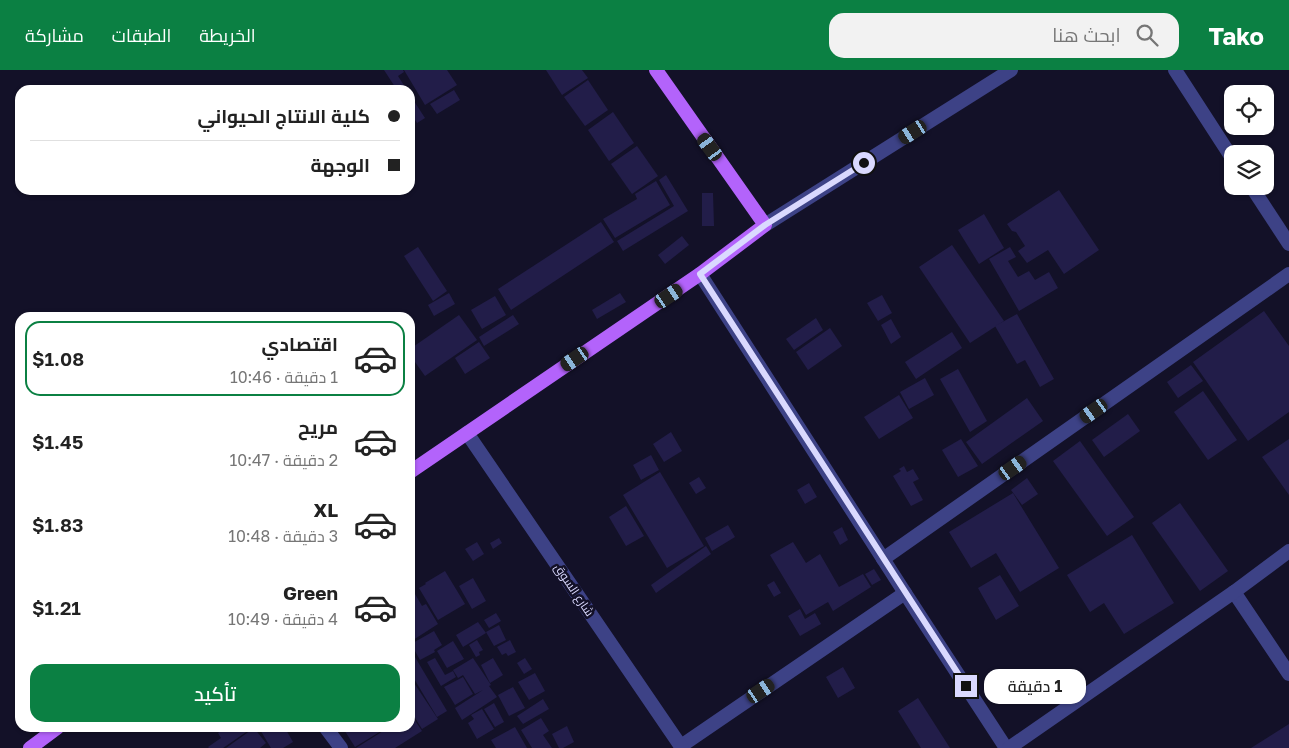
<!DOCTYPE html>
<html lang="ar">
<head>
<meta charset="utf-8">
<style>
	:root { --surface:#fff; --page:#f2f2f2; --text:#222; --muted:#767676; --line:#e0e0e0; --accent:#0b8043 }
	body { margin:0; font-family:"Golos Text",Cairo,sans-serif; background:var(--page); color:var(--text); direction:rtl; height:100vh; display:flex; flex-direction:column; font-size:19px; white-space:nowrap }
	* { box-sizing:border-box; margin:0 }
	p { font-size:16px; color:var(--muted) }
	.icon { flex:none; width:28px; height:28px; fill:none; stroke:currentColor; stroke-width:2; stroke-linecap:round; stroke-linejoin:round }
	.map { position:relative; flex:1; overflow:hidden; direction:ltr }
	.drawer { position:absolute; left:15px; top:242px; width:400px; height:420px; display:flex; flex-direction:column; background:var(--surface); border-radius:15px; box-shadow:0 1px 4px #0004; direction:rtl }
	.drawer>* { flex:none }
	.banner { position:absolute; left:15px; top:15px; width:400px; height:110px; border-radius:15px; box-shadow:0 1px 4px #0004; direction:rtl; display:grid; align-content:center; height:110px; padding:0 15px; background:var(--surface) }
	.controls { position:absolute; left:1224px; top:15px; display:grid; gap:10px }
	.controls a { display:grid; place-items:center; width:50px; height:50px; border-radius:10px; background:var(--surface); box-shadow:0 1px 4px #0004; font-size:25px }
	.end { position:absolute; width:22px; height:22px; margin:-11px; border:6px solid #dad9fe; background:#111; box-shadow:0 0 0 2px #111 }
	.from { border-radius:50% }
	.bubble { position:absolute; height:35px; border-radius:15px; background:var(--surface); box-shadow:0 1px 4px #0004; font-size:16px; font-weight:600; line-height:35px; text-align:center; direction:rtl }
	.car { position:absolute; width:15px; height:30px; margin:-15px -8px; border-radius:6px; box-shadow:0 0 4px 1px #0007; background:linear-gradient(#222 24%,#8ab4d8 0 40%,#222 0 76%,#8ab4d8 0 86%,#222 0) }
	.banner b { display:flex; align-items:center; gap:18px; height:48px; font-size:19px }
	.banner b+b { border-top:1px solid var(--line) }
	.banner i { width:12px; height:12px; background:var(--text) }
	ul { padding:9px 0 0; list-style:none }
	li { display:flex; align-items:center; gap:15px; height:75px; margin:0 10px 8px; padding:0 5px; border:2px solid transparent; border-radius:15px }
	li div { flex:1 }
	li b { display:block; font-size:19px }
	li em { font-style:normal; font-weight:600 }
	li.current { border-color:var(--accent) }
	li>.icon { width:45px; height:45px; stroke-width:1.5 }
	.primary-button { display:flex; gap:10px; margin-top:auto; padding:10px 15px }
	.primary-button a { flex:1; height:58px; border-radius:15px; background:var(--accent); color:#fff; font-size:20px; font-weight:600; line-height:58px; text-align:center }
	header { display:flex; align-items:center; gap:30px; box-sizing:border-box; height:70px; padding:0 25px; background:var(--accent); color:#fff }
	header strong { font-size:24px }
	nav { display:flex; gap:28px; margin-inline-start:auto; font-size:18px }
	.search { width:350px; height:45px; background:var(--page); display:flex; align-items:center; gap:12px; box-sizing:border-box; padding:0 18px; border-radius:15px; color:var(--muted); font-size:19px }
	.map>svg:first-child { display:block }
	.building { fill:#221d49 }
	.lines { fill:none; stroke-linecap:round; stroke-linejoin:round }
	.minor { stroke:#3d4286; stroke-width:14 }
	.tertiary { stroke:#3d4286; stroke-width:14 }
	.primary { stroke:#b363fb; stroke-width:14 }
	.route { stroke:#dad9fe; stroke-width:6 }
	.labels { text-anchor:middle; stroke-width:5; stroke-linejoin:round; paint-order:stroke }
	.street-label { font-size:12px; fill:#dad9fe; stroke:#131128 }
</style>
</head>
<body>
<header>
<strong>Tako</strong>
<div class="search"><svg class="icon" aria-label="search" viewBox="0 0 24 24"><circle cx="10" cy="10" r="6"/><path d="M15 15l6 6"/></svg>ابحث هنا</div>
<nav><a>الخريطة</a><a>الطبقات</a><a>مشاركة</a></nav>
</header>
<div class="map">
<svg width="1289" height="678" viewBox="0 0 1289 678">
	<rect width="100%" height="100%" fill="#131128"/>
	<g class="building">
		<path d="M384,0H403L404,2L398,6L407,20H397Z"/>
		<path d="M404,0H447L457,15L425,35Z"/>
		<path d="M546,0H582L588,8L562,25Z"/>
		<path d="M588,10L608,40L585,56L564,27Z"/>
		<path d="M454,20L460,30L437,44L430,34Z"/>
		<path d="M410,25L425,48L417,53L410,42Z"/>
		<path d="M613,42L634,73L609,91L588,60Z"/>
		<path d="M637,76L658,106L632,124L611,94Z"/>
		<path d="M666,105L688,141L623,181L617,171L674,136L659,110Z"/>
		<path d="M656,111L670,135L615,168L603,149L637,129L635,124Z"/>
		<path d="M1059,120L1099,180L1064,204L1048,180L1027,193L1018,181L1025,176L1016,162L1012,161L1007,154Z"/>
		<path d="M702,123H713L714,156H702Z"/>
		<path d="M984,144L1004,178L979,194L958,160Z"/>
		<path d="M601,152L614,172L511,240L498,219Z"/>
		<path d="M682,166L689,175L665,194L658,185Z"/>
		<path d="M952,175L1004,251L970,273L919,197Z"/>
		<path d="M418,177L447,221L433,231L404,186Z"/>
		<path d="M1010,177L1016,187L1008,191L1018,207L1029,201L1035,210L1049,202L1058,218L1019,241L989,189Z"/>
		<path d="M449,223L455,234L434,246L428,235Z"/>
		<path d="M620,223L626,232L597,249L592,240Z"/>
		<path d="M882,225L892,243L878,251L867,233Z"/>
		<path d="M495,226L506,245L482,259L471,240Z"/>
		<path d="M1264,241L1289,276V342L1248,371L1193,292Z"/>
		<path d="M1017,244L1054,309L1040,317L1025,290L1017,294L995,256Z"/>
		<path d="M459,245L477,270L425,306L410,285V279Z"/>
		<path d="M513,245L519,254L484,276L479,267Z"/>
		<path d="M816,248L823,260L794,280L786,269Z"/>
		<path d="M891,249L901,267L891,274L881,255Z"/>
		<path d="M830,258L842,276L808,300L796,282Z"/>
		<path d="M952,262L962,278L916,309L905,292Z"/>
		<path d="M479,272L490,288L465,304L455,288Z"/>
		<path d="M1191,295L1203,311L1178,328L1167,312Z"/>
		<path d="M958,299L987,351L970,362L940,309Z"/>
		<path d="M925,308L934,325L909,339L900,322Z"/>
		<path d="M1203,321L1237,370L1208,390L1174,342Z"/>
		<path d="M899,325L913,348L879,369L864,347Z"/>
		<path d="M1027,328L1043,351L982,394L966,372Z"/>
		<path d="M1128,344L1140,361L1104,387L1092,370Z"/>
		<path d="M671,362L682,381L664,392L653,374Z"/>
		<path d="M961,369L978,396L958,407L942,380Z"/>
		<path d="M1289,369V425L1262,387Z"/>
		<path d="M1080,371L1134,447L1107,466L1053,391Z"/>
		<path d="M651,385L659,400L641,410L633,395Z"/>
		<path d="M904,396L907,402L913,399L919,409L913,412L923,430L911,436L893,406L901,401L899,399Z"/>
		<path d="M660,402L704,476L667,498L623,425Z"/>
		<path d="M699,407L706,418L696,424L689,413Z"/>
		<path d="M1027,408L1038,424L1022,435L1011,420Z"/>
		<path d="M809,413L817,427L805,434L797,420Z"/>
		<path d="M1013,423L1059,498L1020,522L996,483L971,498L949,462Z"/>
		<path d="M1180,433L1228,501L1200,521L1152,453Z"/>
		<path d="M626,436L644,466L626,476L609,447Z"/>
		<path d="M728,455L735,467L712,481L705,468Z"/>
		<path d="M842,457L848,470L840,475L833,462Z"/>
		<path d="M1132,465L1174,533L1124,564L1104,533L1090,542L1067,505Z"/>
		<path d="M499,468L502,473L493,479L490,473Z"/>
		<path d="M477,472L484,484L473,491L465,479Z"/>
		<path d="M793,472L806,493L820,484L839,517L863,504L871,517L833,541L828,532L806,545L770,485Z"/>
		<path d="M706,476L711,484L656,523L651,515Z"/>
		<path d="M874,499L881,510L872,515L865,504Z"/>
		<path d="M445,501L465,534L438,550L419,518L426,514L425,513Z"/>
		<path d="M1000,505L1019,536L996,550L978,518Z"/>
		<path d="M473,508L486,531L472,539L459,516Z"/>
		<path d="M774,511L781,523L774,527L767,515Z"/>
		<path d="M415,524L422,536L426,534L438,554L410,572V528Z"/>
		<path d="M800,539L805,549L815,543L821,554L800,566L788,546Z"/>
		<path d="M496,543L501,551L489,558L484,550Z"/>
		<path d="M478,552L486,563L463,577L456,565Z"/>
		<path d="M499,555L506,570L494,576L486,562Z"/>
		<path d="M434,561L442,575L434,580L435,582L420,590L411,574Z"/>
		<path d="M477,570L483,580L479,582L480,585L476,587L469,575Z"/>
		<path d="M510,570L516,582L508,586L506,583L502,585L497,577Z"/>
		<path d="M453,571L464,589L447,598L437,581Z"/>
		<path d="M415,587L447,641L437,647L410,602V590Z"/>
		<path d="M435,588L445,605L453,601L456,607L441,616L427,592Z"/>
		<path d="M473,588L491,615L489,616L497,627L462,650L455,638L483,620L475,624L463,605L458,608L453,600Z"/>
		<path d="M493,588L503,605L490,613L481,595Z"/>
		<path d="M525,588L532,599L524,604L517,593Z"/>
		<path d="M843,597L855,618L838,628L826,607Z"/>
		<path d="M535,603L545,621L529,630L518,612Z"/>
		<path d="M410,607L438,649L422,659L410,640Z"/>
		<path d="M463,607L473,624L455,635L444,617Z"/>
		<path d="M513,617L525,638L509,646L498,625Z"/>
		<path d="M918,628L950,678H921L898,641Z"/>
		<path d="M543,629L549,639L523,654L517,646Z"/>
		<path d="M494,633L504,652L495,657L484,639Z"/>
		<path d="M482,639L494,659L477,669L468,653L474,649L471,645Z"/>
		<path d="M410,643L422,661L395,678H356L388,658H410Z"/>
		<path d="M541,648L549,661L543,665L552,678H532L521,660Z"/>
		<path d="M1289,654V678H1251Z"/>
		<path d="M567,656L574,672L563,678H559L552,664Z"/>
		<path d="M515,657L527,678H496L491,670Z"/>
		<path d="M226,658H252L223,678H209L208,677L221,668L218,663Z"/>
		<path d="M254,658L266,673L260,678H226Z"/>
		<path d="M259,658H285L293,672L283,678H271Z"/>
		<path d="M343,658H386L355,677Z"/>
	</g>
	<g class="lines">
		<g class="minor">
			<path d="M1175,0L1232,88"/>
			<path d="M1251,116L1289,174"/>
			<path d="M765,155L1011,0"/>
			<path d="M700,204L905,523L1006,678"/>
			<path d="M883,489L1289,204"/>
			<path d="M1234,522L1289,604"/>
			<path d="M326,658L341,678"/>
			<path d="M681,676L905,523"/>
			<path d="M1009,678L1234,522L1289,481"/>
		</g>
		<path class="tertiary" d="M467,363L682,678"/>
		<g class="primary">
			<path d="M410,402L700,204L765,155L656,0"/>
			<path d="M30,678L57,658"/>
		</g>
	</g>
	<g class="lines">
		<path class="route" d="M864,93L765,155L700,204L966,616"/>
	</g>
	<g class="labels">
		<g class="street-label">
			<text transform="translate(574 520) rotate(56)" y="4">شارع السوق</text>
		</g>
	</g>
</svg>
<div class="controls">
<a><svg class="icon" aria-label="locate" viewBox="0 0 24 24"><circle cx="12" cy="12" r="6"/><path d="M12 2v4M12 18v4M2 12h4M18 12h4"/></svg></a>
<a><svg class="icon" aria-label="layers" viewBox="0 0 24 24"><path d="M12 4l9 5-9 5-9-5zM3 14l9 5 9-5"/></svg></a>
</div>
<i class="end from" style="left:864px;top:93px"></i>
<i class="end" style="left:966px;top:616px"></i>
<div class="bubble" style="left:984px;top:599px;width:102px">1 دقيقة</div>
<i class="car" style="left:913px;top:62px;rotate:238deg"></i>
<i class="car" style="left:710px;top:77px;rotate:324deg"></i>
<i class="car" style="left:669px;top:226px;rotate:56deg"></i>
<i class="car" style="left:575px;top:289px;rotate:236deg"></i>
<i class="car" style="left:1094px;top:341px;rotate:235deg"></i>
<i class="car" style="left:1013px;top:398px;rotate:55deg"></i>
<i class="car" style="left:761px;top:621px;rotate:56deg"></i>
<div class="banner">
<b><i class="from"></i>كلية الانتاج الحيواني</b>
<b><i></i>الوجهة</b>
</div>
<section class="drawer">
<ul>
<li class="current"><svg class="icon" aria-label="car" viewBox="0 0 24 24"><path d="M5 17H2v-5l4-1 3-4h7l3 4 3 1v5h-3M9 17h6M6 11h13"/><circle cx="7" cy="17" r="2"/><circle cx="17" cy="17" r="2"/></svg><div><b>اقتصادي</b><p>1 دقيقة · 10:46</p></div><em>$1.08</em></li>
<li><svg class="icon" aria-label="car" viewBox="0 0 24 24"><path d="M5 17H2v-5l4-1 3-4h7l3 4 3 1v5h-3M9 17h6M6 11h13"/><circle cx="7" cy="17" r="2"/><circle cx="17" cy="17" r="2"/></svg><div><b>مريح</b><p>2 دقيقة · 10:47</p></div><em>$1.45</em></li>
<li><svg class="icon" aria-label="car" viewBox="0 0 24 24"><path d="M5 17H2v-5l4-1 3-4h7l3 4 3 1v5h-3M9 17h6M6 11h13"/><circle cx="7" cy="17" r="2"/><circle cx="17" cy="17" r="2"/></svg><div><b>XL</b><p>3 دقيقة · 10:48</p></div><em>$1.83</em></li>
<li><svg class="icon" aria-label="car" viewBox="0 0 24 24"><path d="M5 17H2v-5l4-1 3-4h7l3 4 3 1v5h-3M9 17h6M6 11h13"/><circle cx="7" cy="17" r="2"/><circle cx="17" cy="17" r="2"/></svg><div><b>Green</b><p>4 دقيقة · 10:49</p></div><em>$1.21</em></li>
</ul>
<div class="primary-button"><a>تأكيد</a></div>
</section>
</div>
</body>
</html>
